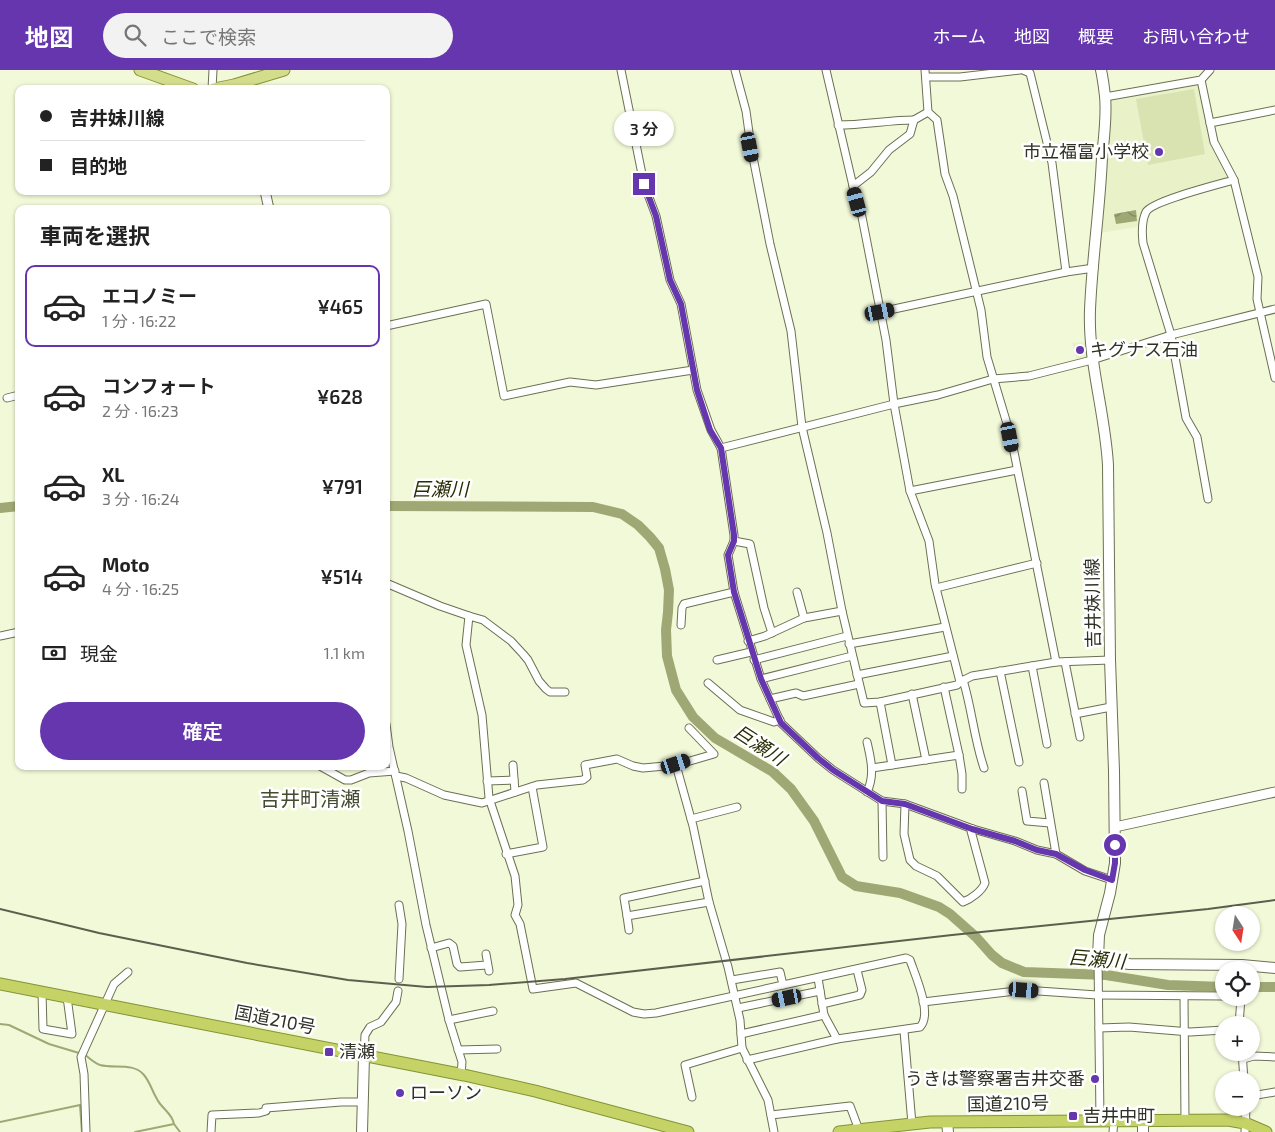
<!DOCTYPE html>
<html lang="ja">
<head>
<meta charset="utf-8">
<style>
	:root { --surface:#fff; --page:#f2f2f2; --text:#222; --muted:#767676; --line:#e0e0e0; --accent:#6536ad }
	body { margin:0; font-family:"Exo 2","Noto Sans JP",sans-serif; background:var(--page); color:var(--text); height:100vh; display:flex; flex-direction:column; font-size:19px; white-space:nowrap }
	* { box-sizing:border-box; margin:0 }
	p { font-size:16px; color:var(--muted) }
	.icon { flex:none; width:28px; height:28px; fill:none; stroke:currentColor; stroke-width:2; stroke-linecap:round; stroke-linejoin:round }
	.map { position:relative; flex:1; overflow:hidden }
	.details { position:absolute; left:15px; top:135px; width:375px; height:565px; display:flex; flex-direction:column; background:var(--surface); border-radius:10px; box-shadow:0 1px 4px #0004 }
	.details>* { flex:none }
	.guide { position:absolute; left:15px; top:15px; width:375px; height:110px; border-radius:10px; box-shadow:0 1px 4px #0004; display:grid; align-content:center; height:110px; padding:0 25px; background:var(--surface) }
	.needle { width:32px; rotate:168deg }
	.tools { position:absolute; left:1215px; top:836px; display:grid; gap:10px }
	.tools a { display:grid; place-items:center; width:45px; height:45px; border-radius:50%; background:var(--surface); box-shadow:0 1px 4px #0004; font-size:25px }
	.end { position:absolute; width:22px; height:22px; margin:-11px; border:6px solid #6536ad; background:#fff; box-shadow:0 0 0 2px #fff }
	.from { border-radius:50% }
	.bubble { position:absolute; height:35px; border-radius:18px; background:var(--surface); box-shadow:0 1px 4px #0004; font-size:16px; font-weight:600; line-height:35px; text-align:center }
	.car { position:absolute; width:15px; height:30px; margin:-15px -8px; border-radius:6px; box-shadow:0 0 4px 1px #0007; background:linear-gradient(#222 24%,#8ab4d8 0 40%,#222 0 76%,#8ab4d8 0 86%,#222 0) }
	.guide b { display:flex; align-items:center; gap:18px; height:48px; font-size:19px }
	.guide b+b { border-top:1px solid var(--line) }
	.guide i { width:12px; height:12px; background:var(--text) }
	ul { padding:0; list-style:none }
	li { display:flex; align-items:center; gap:15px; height:82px; margin:0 10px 8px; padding:0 15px; border:2px solid transparent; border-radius:10px }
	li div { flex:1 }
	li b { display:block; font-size:19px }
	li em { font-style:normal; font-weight:600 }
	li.on { border-color:var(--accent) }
	li>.icon { width:45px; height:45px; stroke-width:1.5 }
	h2 { padding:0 25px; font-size:22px; line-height:60px }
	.pay { display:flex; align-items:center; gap:12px; height:55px; padding:0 25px; font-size:19px }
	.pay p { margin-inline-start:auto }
	.primary-button { display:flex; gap:10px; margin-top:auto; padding:10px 25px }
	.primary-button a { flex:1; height:58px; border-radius:30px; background:var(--accent); color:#fff; font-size:20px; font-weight:600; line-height:58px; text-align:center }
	header { display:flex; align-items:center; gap:30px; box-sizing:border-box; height:70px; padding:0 25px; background:var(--accent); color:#fff }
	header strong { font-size:24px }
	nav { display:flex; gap:28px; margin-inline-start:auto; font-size:18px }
	.search { width:350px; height:45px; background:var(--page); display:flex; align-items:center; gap:12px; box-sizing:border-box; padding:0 18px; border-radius:28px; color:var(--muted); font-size:19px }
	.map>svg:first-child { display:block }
	.built { fill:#e8f1c8 }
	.pitch { fill:#d9e3b1 }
	.water { fill:url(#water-waves) }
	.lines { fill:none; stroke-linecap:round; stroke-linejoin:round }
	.stream { stroke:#9fa875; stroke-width:2 }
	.river { stroke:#9fa875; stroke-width:10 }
	.minor-casing { stroke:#6b7053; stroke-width:9 }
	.tertiary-casing { stroke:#6b7053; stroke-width:11 }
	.secondary-casing { stroke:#6b7053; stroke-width:12 }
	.primary-casing { stroke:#869237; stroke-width:13 }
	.trunk-casing { stroke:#869237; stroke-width:13 }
	.minor { stroke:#fff; stroke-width:7 }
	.tertiary { stroke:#fff; stroke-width:9 }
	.secondary { stroke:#fff; stroke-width:10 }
	.primary { stroke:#d3dd8c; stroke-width:11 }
	.trunk { stroke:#c4d266; stroke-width:11 }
	.rail { stroke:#5c5f4e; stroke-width:2 }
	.route { stroke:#6536ad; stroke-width:6 }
	.poi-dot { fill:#6536ad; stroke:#fff; stroke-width:2 }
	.labels { text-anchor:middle; stroke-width:5; stroke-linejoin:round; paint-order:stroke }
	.poi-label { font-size:18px; fill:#2f3125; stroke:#fff; text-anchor:start }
	.street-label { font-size:18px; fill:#2f3125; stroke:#fff }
	.water-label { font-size:19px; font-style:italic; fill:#292e04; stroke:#fff }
	.quarter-label { font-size:20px; fill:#464b2f; stroke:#fff }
</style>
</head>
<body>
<header>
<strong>地図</strong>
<div class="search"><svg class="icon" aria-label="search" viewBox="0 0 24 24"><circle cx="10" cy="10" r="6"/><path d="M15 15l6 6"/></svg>ここで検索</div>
<nav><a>ホーム</a><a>地図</a><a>概要</a><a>お問い合わせ</a></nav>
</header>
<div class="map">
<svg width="1275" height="1062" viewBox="0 0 1275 1062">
	<defs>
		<pattern id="water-waves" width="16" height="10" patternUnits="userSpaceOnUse" patternTransform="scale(1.25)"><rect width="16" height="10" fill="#9fa875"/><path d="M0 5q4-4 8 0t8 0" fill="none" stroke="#828960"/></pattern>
	</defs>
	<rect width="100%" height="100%" fill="#f2f9d8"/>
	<g class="built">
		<path d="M1194,14L1198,16L1205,47L1231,107L1227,111L1155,130L1144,143L1142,156L1101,163L1109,29Z"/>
		<path d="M1086,272L1087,286L1086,288L1077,290L1072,273Z"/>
	</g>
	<path class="pitch" d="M1194,19L1205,84L1148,95L1136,29Z"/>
	<path class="water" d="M1136,140L1137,151L1116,154L1114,144Z"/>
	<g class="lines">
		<g class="stream">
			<path d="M0,954L9,955L49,974L79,983"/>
			<path d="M84,984C89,988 94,993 100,995C114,999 133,992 144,1005C150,1012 152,1021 157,1029C161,1038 172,1043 174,1054"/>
			<path d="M0,1052L80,1035L82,1062"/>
			<path d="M135,1062L174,1054L180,1062"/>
		</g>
		<g class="river">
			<path d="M386,436L593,437L622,444L638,455L650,467L659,478L665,499L669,520L668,542L666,560L667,586L676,620L693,647L715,668L773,702L791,719L814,751L842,807L856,816L900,823L939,837L950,844L976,867L992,885L1002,893L1024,902L1106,905L1168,915L1224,917"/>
			<path d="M0,438L19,436"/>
			<path d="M1251,917H1275"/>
		</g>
		<defs>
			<g id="minor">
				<path d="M621,0L644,114L656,146L670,210L681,234L697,320L711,360L721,378L734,465V471L728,485L734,522L761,609L781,653L818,688L833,700L882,731L905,734L973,759L1015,771L1037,780L1056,784L1085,801L1112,810"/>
				<path d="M735,0L746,41L751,77L770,174L791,261L802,357L827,463L842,541L864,633L880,632L957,615L960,612"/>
				<path d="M826,0L853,116"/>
				<path d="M925,0L928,42L914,50L910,64L889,80L871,102L853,116L862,147L886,270L894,334L910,421L929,471L935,514L960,612L972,606L1056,592L1110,590"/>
				<path d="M1023,0L1030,3L1052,93L1066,202L1094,198"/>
				<path d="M926,7H960L1020,0"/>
				<path d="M1201,10L1214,72L1234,110L1258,207L1257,229L1275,308"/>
				<path d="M212,19L213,0"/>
				<path d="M1105,27L1201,10L1210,0"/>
				<path d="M928,42L937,50L945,104L953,126L981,240L987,287L1011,367L1056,592"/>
				<path d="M1210,53L1275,40"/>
				<path d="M838,55C864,55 889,50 914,50"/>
				<path d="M880,242L1066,202"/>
				<path d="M386,256L486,234L504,326L570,312L596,315L693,300"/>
				<path d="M7,328L19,325"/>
				<path d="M721,378L894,334L938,325L993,309L1029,306L1092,290L1171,265L1275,239"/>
				<path d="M910,421L1017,400"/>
				<path d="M1208,429L1197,367L1186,348L1171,265L1143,173C1142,164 1142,150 1146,142C1152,131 1220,114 1234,110"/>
				<path d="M734,471L750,474L764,538L772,563"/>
				<path d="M386,513L440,536L469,546L483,550L511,571L523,584L528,590L539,611L546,619L550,622H565"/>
				<path d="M936,518L1037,493"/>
				<path d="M797,522L804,548"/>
				<path d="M469,546L466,575L482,645L489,728L515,806L518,835L515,845L520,854L533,919L576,913L633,942L644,944L656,943L906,888L910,890C915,905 933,944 920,957L837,969L747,990"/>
				<path d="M681,555L682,538L684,534L734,522"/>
				<path d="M0,566L19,562"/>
				<path d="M748,571L765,566L804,548L842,541"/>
				<path d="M849,574L945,557"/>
				<path d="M717,590L751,582"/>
				<path d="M754,590L847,566"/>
				<path d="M1065,592L1080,667"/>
				<path d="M1032,596L1047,674"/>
				<path d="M1000,601L1019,692"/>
				<path d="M857,605L953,586"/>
				<path d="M761,609L852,586"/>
				<path d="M963,610C972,639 974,669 984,698"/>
				<path d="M708,613L740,640L774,652L780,650"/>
				<path d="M944,617L959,685"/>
				<path d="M912,624L926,690"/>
				<path d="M770,629L796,623L803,626L859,614"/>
				<path d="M880,632L892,695"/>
				<path d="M1075,644L1111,637"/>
				<path d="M386,654L389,677L408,761L426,855L449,950L462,992L461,1004"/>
				<path d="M513,695L515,722"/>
				<path d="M676,695L714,684L689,658"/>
				<path d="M320,696L345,710H351L369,703L395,701"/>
				<path d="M872,698L959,685L962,704V719"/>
				<path d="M396,706L406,708L444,725L482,733L537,715L583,710L587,707L585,695L617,689L633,696L643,698L676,695L693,756L709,832L728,897L740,950L742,978L768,1030L774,1062"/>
				<path d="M487,711L514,710"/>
				<path d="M1044,713L1056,784"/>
				<path d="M1022,721L1027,751L1050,753"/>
				<path d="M867,722C875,705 871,689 867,672"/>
				<path d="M882,731L883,787"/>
				<path d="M905,734L904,764L910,790L916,796L937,806L963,832C971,829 982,821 985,813L971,761L973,759"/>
				<path d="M691,749L737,737"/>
				<path d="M506,784L543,777L532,717"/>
				<path d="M627,846L624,828L705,811"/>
				<path d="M629,860L627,846L709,832"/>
				<path d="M431,878L449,873L453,876L457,894L460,897L487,895"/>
				<path d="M486,884L489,901"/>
				<path d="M1098,888L1100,1050"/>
				<path d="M399,909L402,854L399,835"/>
				<path d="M732,910L780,902L783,915"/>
				<path d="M42,922L43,959L72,964L67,927"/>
				<path d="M1184,926L1185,1050"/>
				<path d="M923,932L1024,920L1097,925L1224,926"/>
				<path d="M822,934L860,925L862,920L857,900"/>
				<path d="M738,938L820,921"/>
				<path d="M824,945L837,969"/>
				<path d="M449,950L493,941"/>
				<path d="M1239,955L1241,928"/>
				<path d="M1099,958L1129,957L1190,962L1224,960"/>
				<path d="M904,961L912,1054"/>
				<path d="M741,964L824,945L818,908"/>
				<path d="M458,980L497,979"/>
				<path d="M1242,982L1244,1010"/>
				<path d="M364,986L365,965L370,957L381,952L396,932L398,921"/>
				<path d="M1243,989L1254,986L1275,987"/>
				<path d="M1251,1026L1275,1022"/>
				<path d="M692,1027L685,995L742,978"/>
				<path d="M771,1045L850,1036L859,1060"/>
				<path d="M86,1062L84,1004L81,987L114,914L128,902"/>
				<path d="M211,1062L212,1045L259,1043L266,1041V1038L341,1032H363"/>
				<path d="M1113,1062L1114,1050"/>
				<path d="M1245,1062L1246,1038"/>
			</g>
			<g id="tertiary">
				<path d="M265,121L269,139"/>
				<path d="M1115,757L1275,722"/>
			</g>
			<g id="secondary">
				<path d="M1101,0C1103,9 1104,18 1105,26C1107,46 1104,67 1102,87C1100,138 1092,189 1090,240C1088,292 1105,342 1108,395L1110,590L1114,701L1115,793L1110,823L1099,865L1098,888L1129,894L1242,895L1275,898"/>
				<path d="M947,1052L948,1062"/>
				<path d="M362,1062L364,986"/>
				<path d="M1143,1062V1051"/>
			</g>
			<g id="primary">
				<path d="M140,0L193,19"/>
				<path d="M214,19L234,15L284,0"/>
			</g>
			<g id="trunk">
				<path d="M0,914L464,1005L535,1021L688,1062"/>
				<path d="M839,1062L930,1052L1228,1050L1245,1053L1266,1062"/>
			</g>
		</defs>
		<use href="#minor" class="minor-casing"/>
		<use href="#tertiary" class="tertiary-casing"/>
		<use href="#secondary" class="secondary-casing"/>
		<use href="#primary" class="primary-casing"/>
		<use href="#trunk" class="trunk-casing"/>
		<use href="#minor" class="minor"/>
		<use href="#tertiary" class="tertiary"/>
		<use href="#secondary" class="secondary"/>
		<use href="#primary" class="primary"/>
		<use href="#trunk" class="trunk"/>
		<path class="rail" d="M0,839L99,863L247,893L348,910L427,917L489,915L565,909L952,865L1208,839L1275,830"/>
	</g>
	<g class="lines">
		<path class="route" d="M644,114L656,146L670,210L681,234L697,320L710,360L721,378L734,465V471L728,485L734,522L761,609L781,653L818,688L833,700L882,731L905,734L972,759L1015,771L1037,780L1056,784L1085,800L1112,810L1115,793V775"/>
	</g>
	<g class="poi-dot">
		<circle cx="1159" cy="82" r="5"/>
		<circle cx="1080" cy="280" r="5"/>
		<rect x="324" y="977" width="10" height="10" rx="2.5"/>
		<circle cx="1095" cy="1009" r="5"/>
		<circle cx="400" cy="1023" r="5"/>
		<rect x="1068" y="1041" width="10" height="10" rx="2.5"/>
	</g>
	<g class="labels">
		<g class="poi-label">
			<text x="1149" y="88" text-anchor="end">市立福富小学校</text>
			<text x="1090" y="286">キグナス石油</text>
			<text x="339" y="988">清瀬</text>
			<text x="1085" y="1015" text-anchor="end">うきは警察署吉井交番</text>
			<text x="410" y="1029">ローソン</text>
			<text x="1083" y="1052">吉井中町</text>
		</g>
		<g class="street-label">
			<text transform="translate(1093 533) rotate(-91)" y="6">吉井妹川線</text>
			<text transform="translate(275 950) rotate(11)" y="6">国道210号</text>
			<text transform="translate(1008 1034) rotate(-1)" y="6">国道210号</text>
		</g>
		<g class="water-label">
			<text x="440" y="426">巨瀬川</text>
			<text transform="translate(760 675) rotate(33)" y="7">巨瀬川</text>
			<text transform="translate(1097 889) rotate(5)" y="7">巨瀬川</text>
		</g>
		<g class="quarter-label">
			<text x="310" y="736">吉井町清瀬</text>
		</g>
	</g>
</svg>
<div class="tools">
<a><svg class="needle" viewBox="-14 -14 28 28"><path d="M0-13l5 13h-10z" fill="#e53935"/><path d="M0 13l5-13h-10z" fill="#767676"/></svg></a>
<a><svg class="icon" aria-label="locate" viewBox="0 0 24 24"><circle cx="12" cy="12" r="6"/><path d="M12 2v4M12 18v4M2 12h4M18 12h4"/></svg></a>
<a>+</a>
<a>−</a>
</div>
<i class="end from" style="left:1115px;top:775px"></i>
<i class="end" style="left:644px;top:114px"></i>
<div class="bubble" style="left:614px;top:41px;width:60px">3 分</div>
<i class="car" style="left:750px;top:77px;rotate:169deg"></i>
<i class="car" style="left:857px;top:132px;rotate:345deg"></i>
<i class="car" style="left:880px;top:242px;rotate:79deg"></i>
<i class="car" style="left:1010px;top:367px;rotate:169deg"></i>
<i class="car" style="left:676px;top:694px;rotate:72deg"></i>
<i class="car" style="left:1024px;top:920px;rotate:94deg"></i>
<i class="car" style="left:787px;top:928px;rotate:258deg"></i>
<div class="guide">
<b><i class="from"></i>吉井妹川線</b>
<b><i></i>目的地</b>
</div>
<section class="details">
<h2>車両を選択</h2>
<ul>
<li class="on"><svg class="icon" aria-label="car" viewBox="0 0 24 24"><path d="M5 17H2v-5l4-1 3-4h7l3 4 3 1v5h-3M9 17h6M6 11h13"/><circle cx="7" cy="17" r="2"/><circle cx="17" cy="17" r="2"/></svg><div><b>エコノミー</b><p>1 分 · 16:22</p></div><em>¥465</em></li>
<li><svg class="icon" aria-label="car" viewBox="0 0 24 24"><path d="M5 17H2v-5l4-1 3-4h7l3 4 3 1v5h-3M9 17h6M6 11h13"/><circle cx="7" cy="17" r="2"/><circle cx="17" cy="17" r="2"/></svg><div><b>コンフォート</b><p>2 分 · 16:23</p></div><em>¥628</em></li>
<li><svg class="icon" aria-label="car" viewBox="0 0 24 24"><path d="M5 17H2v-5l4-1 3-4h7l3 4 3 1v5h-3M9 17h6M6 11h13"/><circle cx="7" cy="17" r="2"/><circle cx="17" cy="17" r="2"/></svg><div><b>XL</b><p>3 分 · 16:24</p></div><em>¥791</em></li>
<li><svg class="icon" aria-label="car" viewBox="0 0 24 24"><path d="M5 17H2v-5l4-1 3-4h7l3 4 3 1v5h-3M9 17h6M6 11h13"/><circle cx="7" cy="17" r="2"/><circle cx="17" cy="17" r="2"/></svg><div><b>Moto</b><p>4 分 · 16:25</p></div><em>¥514</em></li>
</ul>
<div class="pay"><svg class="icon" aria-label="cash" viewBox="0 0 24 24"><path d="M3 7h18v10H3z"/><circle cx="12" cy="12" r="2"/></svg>現金<p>1.1 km</p></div>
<div class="primary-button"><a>確定</a></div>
</section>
</div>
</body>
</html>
